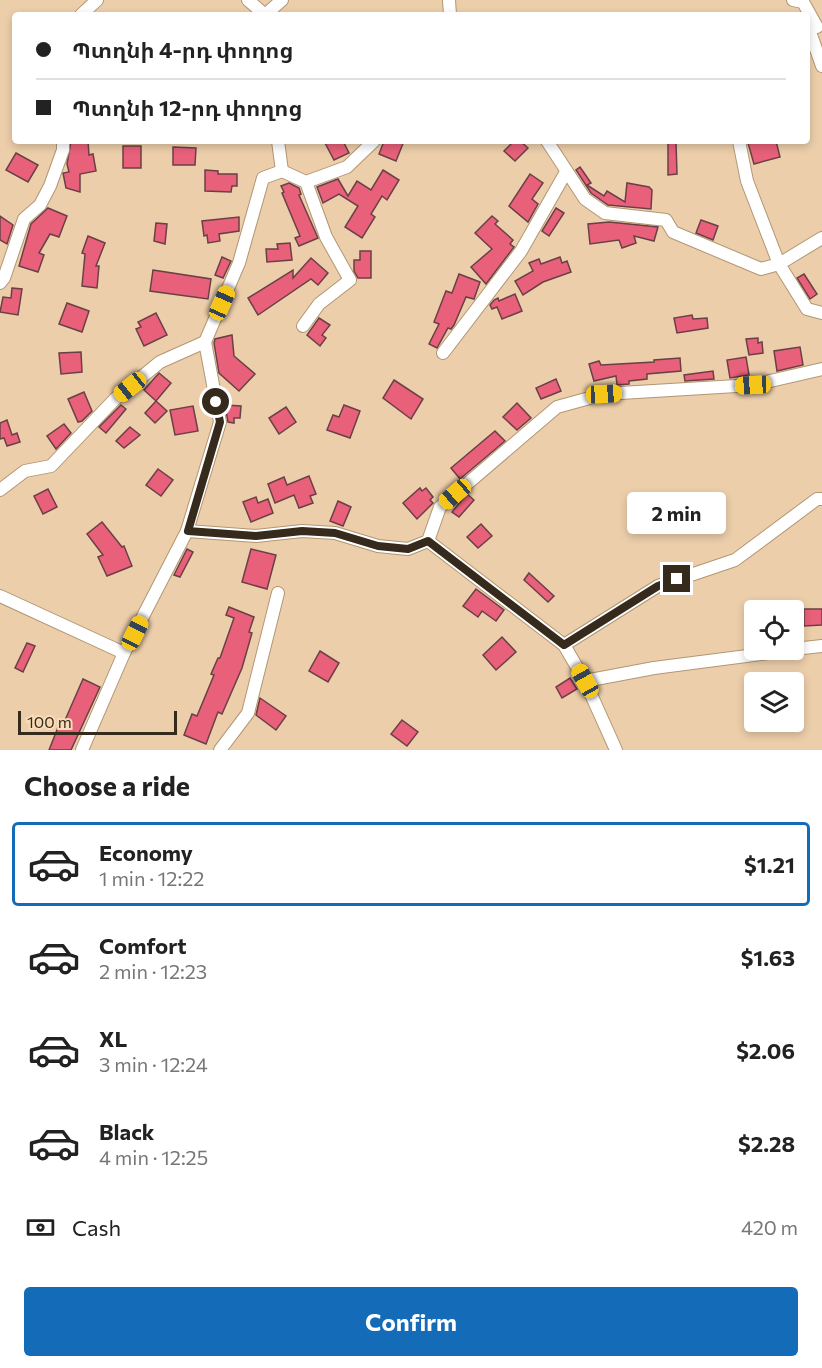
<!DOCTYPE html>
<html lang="en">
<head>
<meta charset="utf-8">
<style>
	:root { --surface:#fff; --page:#f6f6f6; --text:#222; --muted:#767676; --line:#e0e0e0; --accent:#146bb8 }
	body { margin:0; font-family:Commissioner,"Noto Sans Armenian",sans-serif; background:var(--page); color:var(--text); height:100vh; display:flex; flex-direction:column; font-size:22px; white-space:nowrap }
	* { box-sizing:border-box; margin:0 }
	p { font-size:20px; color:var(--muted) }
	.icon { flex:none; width:33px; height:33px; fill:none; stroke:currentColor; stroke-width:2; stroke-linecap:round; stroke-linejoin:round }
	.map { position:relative; height:750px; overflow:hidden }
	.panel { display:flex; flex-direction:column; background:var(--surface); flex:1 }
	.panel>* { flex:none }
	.guide { position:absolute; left:12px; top:12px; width:798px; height:132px; border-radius:6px; box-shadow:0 3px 9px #0003; display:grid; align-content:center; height:132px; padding:0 24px; background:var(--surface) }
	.buttons { position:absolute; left:744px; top:600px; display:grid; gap:12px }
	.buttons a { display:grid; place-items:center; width:60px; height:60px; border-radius:6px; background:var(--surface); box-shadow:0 3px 9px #0003; font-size:30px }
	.scale { position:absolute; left:18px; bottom:15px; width:159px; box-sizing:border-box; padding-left:6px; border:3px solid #352a1c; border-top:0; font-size:16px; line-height:21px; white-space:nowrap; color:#352a1c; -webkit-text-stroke:4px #f9dbb7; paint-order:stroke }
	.end { position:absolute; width:27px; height:27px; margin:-14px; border:8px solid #352a1c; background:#fff; box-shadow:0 0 0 3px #fff }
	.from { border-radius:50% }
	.bubble { position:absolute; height:42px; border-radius:6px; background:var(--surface); box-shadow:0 3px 9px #0003; font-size:20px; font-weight:700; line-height:42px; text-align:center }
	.car { position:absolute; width:18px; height:36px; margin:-18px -9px; border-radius:8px; box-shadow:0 0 4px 2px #0007; background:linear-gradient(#f5c518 24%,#345 0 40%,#f5c518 0 76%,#345 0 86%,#f5c518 0) }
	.guide b { display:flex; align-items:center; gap:21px; height:57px; font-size:22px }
	.guide b+b { border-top:2px solid var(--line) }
	.guide i { width:15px; height:15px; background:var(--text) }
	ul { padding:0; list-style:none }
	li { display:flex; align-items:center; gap:18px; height:84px; margin:0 12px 9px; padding:0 12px; border:3px solid transparent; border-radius:6px }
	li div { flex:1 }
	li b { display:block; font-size:22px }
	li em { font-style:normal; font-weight:700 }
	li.selected { border-color:var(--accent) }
	li>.icon { width:54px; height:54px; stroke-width:1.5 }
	h2 { padding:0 24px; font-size:27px; line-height:72px }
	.pay { display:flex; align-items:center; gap:15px; height:66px; padding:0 24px; font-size:22px }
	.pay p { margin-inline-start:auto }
	.cta { display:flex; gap:12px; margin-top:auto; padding:12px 24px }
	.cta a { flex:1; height:69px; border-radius:6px; background:var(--accent); color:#fff; font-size:24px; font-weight:700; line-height:69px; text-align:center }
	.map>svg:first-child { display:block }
	.building { fill:#e8607a; stroke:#6a4046; stroke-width:1.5 }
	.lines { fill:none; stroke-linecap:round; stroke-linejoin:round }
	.minor-casing { stroke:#b29673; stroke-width:14 }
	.minor { stroke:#fff; stroke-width:12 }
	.route { stroke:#352a1c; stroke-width:8 }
</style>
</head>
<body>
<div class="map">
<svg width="822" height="750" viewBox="0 0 822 750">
	<rect width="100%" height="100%" fill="#ecceaa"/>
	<g class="building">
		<path d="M71,141H88L89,155L93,154L96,171L80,174V192L66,188L63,173L69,172L67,164Z"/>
		<path d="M324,141H343L349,153L334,160Z"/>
		<path d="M384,141H404L396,161L379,154Z"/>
		<path d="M514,141H520L528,148L515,161L504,151Z"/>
		<path d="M756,141H776L780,157L754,164L748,143Z"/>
		<path d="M668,142H676L677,174L668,175Z"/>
		<rect x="123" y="146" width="18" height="22"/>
		<path d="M173,147L196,148L195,165H173Z"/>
		<path d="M16,153L38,165L28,182L6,170Z"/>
		<path d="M580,167L591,183L587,185L604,196L607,191L625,202L627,183L649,187L652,190L651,209L608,205L591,193L576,170Z"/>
		<path d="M205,170L218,171V174H237V186H232L231,192L205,191Z"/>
		<path d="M383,170L399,180L387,200L382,196L371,214L375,217L362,238L345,227L358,206L339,194L323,203L317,187L338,179L348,196L357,181L371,190Z"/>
		<path d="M530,174L543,183L532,199L538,204L528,222L509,206Z"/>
		<path d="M289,183L299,188L301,194L299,195L318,238L299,246L295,238L300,236L282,193L284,192L281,186Z"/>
		<path d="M48,208L67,216L59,237L50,234L39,253L44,255L38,272L19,266L31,224Z"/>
		<path d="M556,208L564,213L549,236L542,231Z"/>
		<path d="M0,216L13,225L7,244L0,240Z"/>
		<path d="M492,216L498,221L495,224L513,240L510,244L514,247L486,284L471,267L492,249L475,233Z"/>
		<path d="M239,217V231L219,234L220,241L208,243L207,235L204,236L202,221Z"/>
		<path d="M701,220L718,226L713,240L696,233Z"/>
		<path d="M609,222L658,227L654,241L634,236L636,243L622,248L619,240L590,244L588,224Z"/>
		<path d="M156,223L167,224L165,244L154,241Z"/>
		<path d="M88,236L105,243L96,266H99L97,288L82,286L85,254L82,253Z"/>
		<path d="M290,243L292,260L267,262L266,249H278L277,244Z"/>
		<path d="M360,251H371V278H358L354,271V260H360Z"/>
		<path d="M222,257L231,261L223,278L215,275Z"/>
		<path d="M560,257L562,263L567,261L571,272L543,282L523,295L515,281L533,271L529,263L539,259L541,264Z"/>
		<path d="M311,258L328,273L318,285L311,279L258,315L248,298L293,270V278Z"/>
		<path d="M153,270L211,279L208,299L150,291Z"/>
		<path d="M459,274L480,282L474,299L466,297L454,325L451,329L448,328L437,348L429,344L439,324L434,322L446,291L452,293Z"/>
		<path d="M804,274L817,294L810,299L797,278Z"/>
		<path d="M12,288L22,289L18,315L0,312L3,297L11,298Z"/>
		<path d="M515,294L522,311L502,319L497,307L492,309L490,305L494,300L498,298L499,301Z"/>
		<path d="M67,303L89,311L82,332L59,324Z"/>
		<path d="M156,313L167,335L144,346L136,329L141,327L138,322Z"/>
		<path d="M692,315L693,319L707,318L708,328L677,333L674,318Z"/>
		<path d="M319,318L330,325L322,335L326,338L320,346L307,335Z"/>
		<path d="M232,335L234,356L255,374L239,391L219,373L214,343L215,339Z"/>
		<path d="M758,338V343L762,342L763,353L749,355L746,339Z"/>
		<path d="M800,347L803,365L777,371L774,351Z"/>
		<path d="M81,352L82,372L61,374L59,353Z"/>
		<path d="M746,357L749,375L730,378L727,360Z"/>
		<path d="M680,358L681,371L647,374V379L629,381V384L617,385L616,376L594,381L589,364L599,361L601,365L654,362V360Z"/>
		<path d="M713,371L714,379L685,381L684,375Z"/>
		<path d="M159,373L171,383L156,401L144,390Z"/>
		<path d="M556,379L561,391L541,399L536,388Z"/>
		<path d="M394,380L423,399L411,419L383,398Z"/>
		<path d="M84,392L92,411L82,421L78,422L68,399Z"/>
		<path d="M156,401L167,411L155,423L145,413Z"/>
		<path d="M517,403L531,418L517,430L503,417Z"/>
		<path d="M121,405L126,409L106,433L99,427Z"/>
		<path d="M225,405L241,406L240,418H234V423L228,422Z"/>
		<path d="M344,405L360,411L350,438L327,430L333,415L339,417Z"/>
		<path d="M193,406L198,431L175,435L170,410Z"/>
		<path d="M286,407L296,422L279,434L269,418Z"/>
		<path d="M7,420L12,435L17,433L20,442L7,446L4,438L0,439V423Z"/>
		<path d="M64,424L71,433L56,449L47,436Z"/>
		<path d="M130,427L140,435L124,448L116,441Z"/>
		<path d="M495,431L505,441L460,479L451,468Z"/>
		<path d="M158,469L173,480L161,496L146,485Z"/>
		<path d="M309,476L316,494L310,496L313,503L299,508L294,495L275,503L268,484L284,477L287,485Z"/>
		<path d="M420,488L422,491L426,488L433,497L430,500L433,503L417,519L403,503Z"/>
		<path d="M48,489L57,507L43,514L34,496Z"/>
		<path d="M467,494L474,500L459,517L452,512Z"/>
		<path d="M256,497L258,503L268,499L273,513L251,522L243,502Z"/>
		<path d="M338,501L351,507L343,526L330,521Z"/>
		<path d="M102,522L122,547L124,546L132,566L107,576L98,557L103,555L87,534Z"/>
		<path d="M481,524L492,536L478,548L467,537Z"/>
		<path d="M187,549L193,552L180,577L174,575Z"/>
		<path d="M251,549L276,555L267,589L242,582Z"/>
		<path d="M529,573L554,596L548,602L524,580Z"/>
		<path d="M476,589L504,610L496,621L482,611L478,617L463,606Z"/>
		<path d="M229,607L254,617L249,632L252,633L242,668L222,714L218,712L206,744L184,735L192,714L197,716L214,675L211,674L218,658H220L234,618L226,615Z"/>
		<path d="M804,609H822V625L804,626Z"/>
		<path d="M502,637L516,652L496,670L483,655Z"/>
		<path d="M27,643L35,646L23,672L15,668Z"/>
		<path d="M320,651L339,663L328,682L309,671Z"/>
		<path d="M570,678L577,689L562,698L556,687Z"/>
		<path d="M83,679L100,687L71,750H49L59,725L62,727Z"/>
		<path d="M260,698L286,716L276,730L256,715Z"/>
		<path d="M402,720L418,732L407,746L391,734Z"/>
	</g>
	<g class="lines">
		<defs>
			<g id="minor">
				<path d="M248,0L265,15"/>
				<path d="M449,0L450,15"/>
				<path d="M793,0L803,2L817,27"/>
				<path d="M81,15L97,0"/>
				<path d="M265,15L282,0"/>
				<path d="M810,32L822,66"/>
				<path d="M278,141L282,171"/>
				<path d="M547,141L585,199L605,213L666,220L673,232L761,269L779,264L822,238"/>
				<path d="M739,141L747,181L779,264L807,309L822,313"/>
				<path d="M0,283L4,278L24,219L40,205L50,186L63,150V141"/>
				<path d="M303,326L319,304L350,280L326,237L306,182"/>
				<path d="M205,342L239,263L263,178L282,171L306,182L347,167L374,141"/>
				<path d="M443,353L521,251L566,172"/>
				<path d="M0,490L25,471L51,466L115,399L160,362L205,342"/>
				<path d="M187,531L256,536L302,531L335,533L378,546L408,549L428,541L440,507L557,407L604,394L753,385L822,369"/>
				<path d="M428,541L564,645L585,681L616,750"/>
				<path d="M0,596L124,653"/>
				<path d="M564,645L658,586L735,560L817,499H822"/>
				<path d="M794,649L822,646"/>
				<path d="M585,681L654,668L793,650"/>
				<path d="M82,750L124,653L187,531L220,422L205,342"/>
				<path d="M220,750L248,713L278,593"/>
			</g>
		</defs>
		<use href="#minor" class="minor-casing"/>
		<use href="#minor" class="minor"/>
	</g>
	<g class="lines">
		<path class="route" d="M216,402L220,422L188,531L256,536L302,531L335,533L378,546L408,549L428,541L564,645L658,586L677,579"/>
	</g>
</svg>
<div class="buttons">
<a><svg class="icon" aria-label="locate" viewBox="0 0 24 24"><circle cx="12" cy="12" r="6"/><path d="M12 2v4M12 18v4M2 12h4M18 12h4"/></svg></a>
<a><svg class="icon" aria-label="layers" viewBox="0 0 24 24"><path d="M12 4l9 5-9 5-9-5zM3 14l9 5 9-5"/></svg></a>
</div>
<div class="scale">100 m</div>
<i class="end from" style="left:216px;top:402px"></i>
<i class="end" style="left:677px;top:579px"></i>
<div class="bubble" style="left:627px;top:492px;width:99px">2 min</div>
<i class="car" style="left:222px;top:303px;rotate:24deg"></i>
<i class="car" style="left:753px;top:385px;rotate:267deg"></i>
<i class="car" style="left:130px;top:387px;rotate:231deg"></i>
<i class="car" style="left:604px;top:394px;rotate:87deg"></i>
<i class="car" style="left:455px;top:494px;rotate:229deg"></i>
<i class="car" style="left:135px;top:633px;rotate:27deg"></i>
<i class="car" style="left:585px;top:681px;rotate:331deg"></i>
<div class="guide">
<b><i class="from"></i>Պտղնի 4-րդ փողոց</b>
<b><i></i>Պտղնի 12-րդ փողոց</b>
</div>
</div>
<section class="panel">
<h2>Choose a ride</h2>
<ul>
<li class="selected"><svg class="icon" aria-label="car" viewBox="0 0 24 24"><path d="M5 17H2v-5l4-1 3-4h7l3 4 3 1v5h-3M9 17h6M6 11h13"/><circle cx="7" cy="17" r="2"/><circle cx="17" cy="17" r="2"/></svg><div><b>Economy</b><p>1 min · 12:22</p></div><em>$1.21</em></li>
<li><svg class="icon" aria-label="car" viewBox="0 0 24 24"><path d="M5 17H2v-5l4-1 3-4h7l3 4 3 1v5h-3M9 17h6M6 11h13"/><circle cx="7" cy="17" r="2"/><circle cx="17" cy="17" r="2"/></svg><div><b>Comfort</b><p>2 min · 12:23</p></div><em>$1.63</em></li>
<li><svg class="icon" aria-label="car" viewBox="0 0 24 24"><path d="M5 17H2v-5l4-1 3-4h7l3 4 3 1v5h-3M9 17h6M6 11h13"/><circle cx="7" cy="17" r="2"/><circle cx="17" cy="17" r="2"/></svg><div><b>XL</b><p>3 min · 12:24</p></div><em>$2.06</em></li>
<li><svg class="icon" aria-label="car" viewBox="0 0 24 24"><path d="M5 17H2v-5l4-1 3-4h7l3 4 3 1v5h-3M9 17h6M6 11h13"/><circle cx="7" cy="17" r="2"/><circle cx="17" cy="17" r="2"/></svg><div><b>Black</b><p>4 min · 12:25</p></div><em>$2.28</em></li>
</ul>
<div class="pay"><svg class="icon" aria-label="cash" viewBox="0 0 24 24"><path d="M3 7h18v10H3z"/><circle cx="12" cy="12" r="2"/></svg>Cash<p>420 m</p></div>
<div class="cta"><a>Confirm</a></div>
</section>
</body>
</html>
